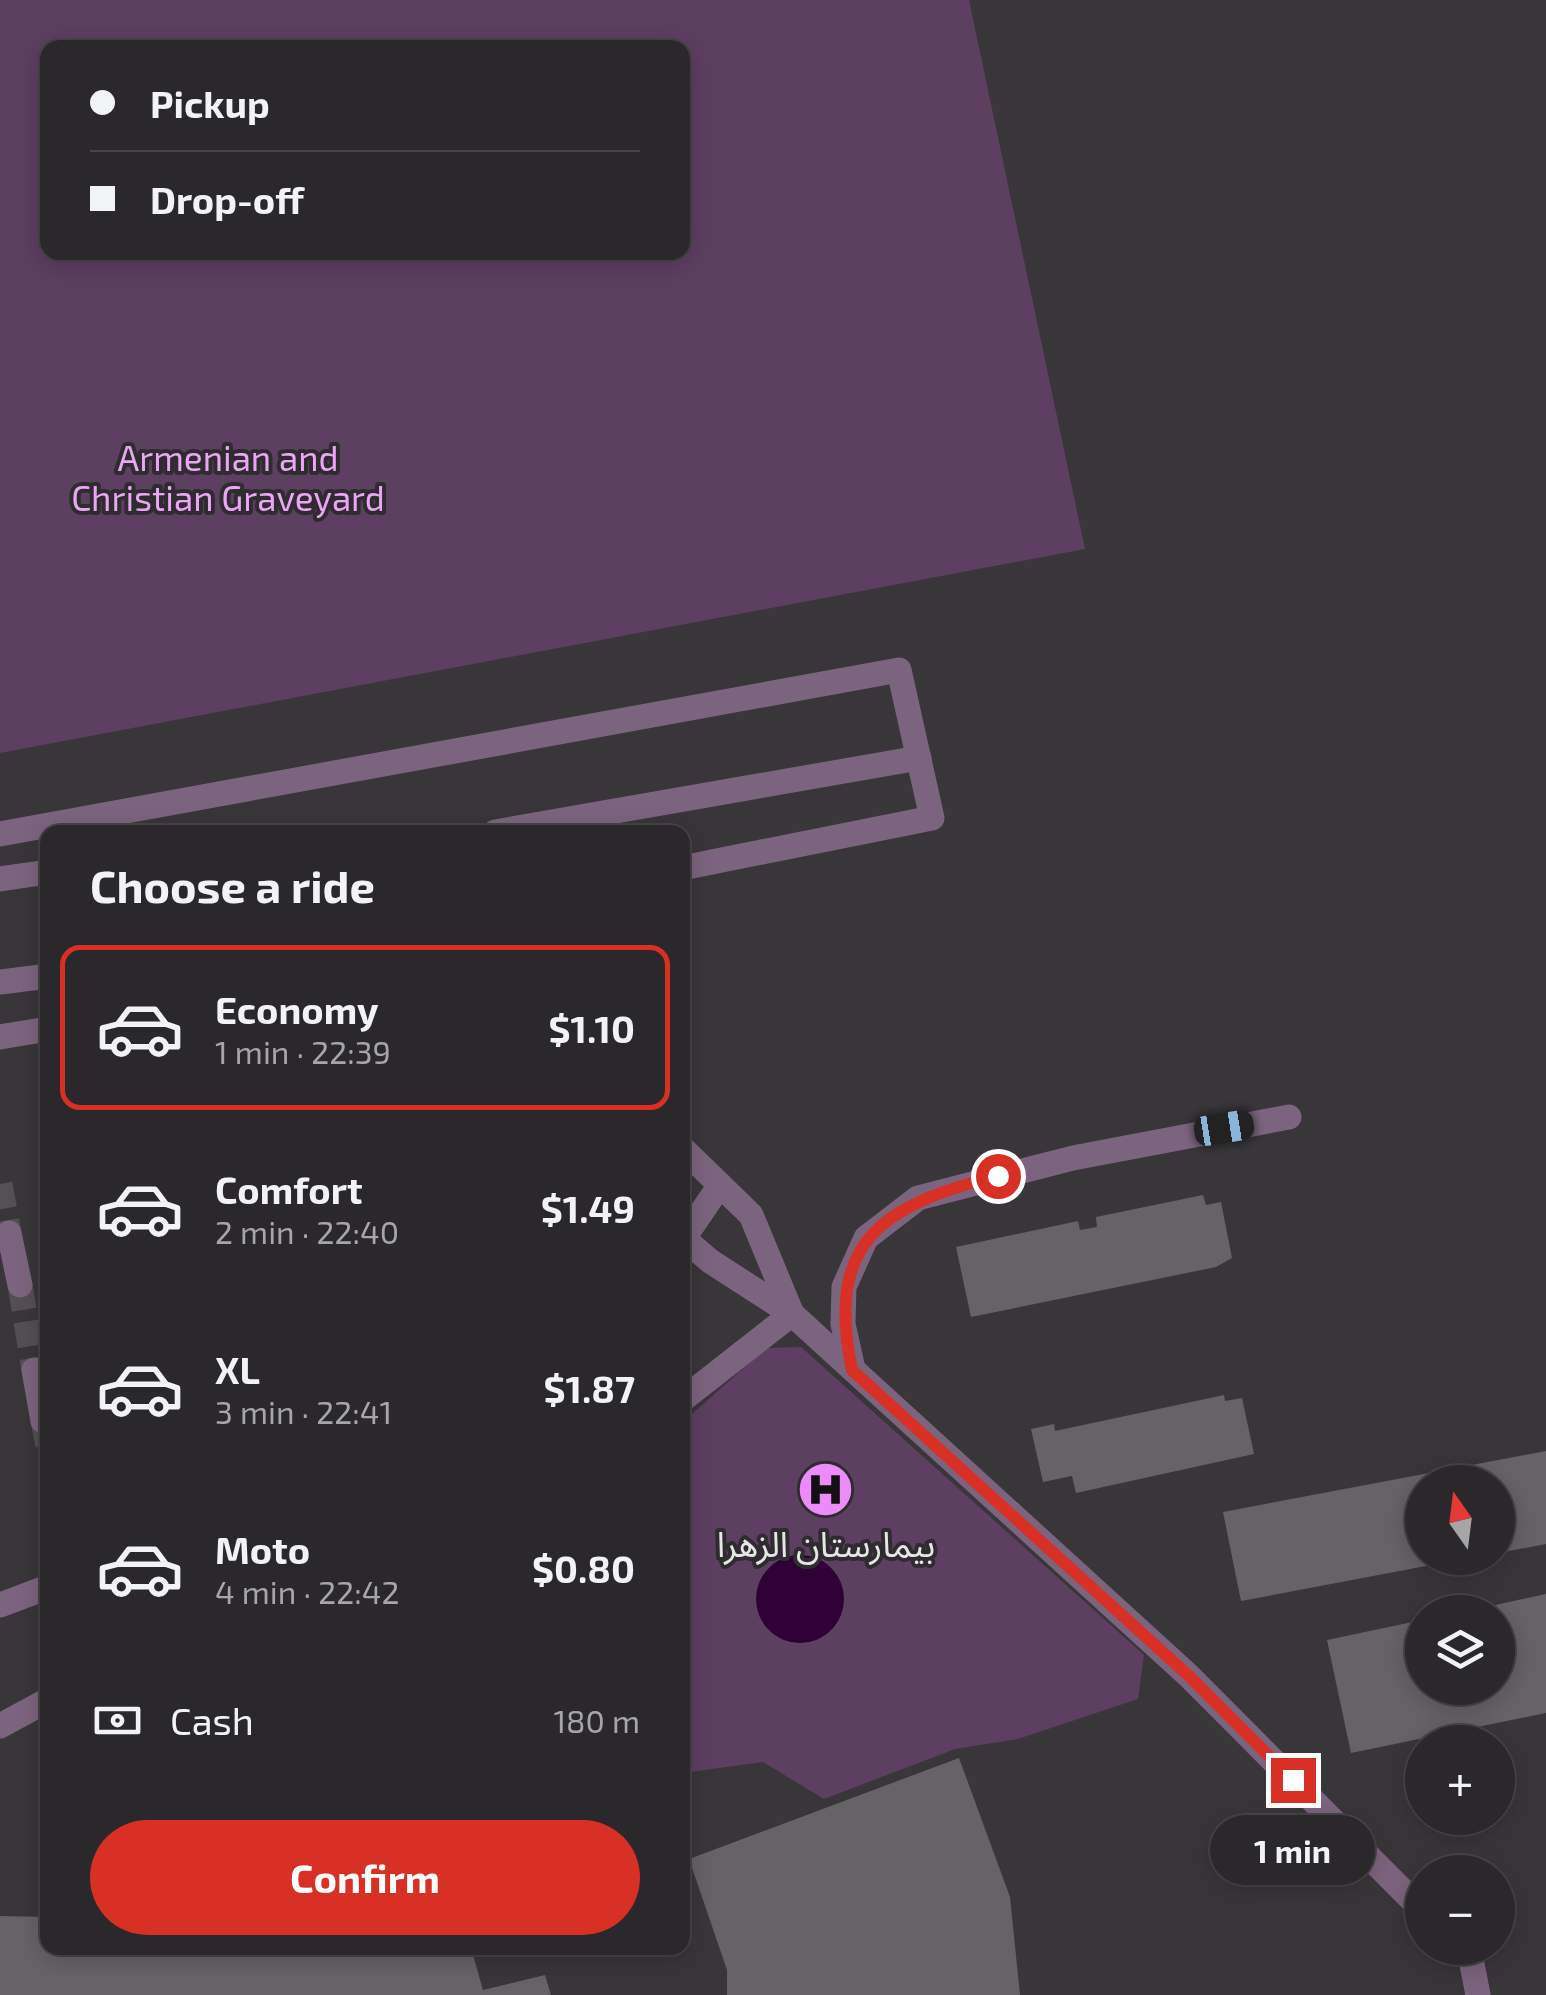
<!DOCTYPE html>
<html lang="en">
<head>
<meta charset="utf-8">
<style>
	:root { --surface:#2b282b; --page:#373437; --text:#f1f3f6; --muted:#a6a6a9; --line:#474447; --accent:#d93025 }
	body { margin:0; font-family:"Exo 2","Noto Sans Arabic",sans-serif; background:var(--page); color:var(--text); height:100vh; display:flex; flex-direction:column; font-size:38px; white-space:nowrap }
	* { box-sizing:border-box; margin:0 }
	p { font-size:32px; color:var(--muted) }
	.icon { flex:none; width:55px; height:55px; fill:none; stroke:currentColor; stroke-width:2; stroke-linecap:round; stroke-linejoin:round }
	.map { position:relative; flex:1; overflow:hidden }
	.drawer { position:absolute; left:40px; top:825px; width:650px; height:1130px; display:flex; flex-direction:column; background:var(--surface); border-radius:20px; box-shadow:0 5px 25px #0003,0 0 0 2px var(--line) }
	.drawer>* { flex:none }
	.banner { position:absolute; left:40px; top:40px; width:650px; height:220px; border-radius:20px; box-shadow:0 5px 25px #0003,0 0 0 2px var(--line); display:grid; align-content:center; height:220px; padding:0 50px; background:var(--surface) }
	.needle { width:65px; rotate:346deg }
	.tools { position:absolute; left:1405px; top:1465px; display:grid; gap:20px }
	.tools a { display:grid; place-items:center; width:110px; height:110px; border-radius:50%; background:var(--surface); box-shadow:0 5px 25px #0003,0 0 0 2px var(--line); font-size:50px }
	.end { position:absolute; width:45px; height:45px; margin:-22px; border:12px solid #d93025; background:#fff; box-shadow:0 0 0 5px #fff }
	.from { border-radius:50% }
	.bubble { position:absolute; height:70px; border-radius:35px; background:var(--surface); box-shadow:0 5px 25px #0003,0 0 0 2px var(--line); font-size:32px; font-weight:700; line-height:70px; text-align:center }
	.car { position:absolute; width:30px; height:60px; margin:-30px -15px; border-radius:12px; box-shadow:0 0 8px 2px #0007; background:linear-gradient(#222 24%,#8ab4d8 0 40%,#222 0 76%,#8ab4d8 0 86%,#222 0) }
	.banner b { display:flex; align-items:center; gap:35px; height:95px; font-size:38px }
	.banner b+b { border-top:2px solid var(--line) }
	.banner i { width:25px; height:25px; background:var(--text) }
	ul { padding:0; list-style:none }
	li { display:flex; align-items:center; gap:30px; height:165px; margin:0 20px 15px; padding:0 30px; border:5px solid transparent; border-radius:20px }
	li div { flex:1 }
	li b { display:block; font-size:38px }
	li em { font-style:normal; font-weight:700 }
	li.selected { border-color:var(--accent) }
	li>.icon { width:90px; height:90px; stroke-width:1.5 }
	h2 { padding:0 50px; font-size:45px; line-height:120px }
	.pay { display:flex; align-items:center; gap:25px; height:110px; padding:0 50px; font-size:38px }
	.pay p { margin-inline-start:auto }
	.action { display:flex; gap:20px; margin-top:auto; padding:20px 50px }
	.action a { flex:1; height:115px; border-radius:60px; background:var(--accent); color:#fff; font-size:40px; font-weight:700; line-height:115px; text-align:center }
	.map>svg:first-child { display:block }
	.green { fill:#5d3f61; fill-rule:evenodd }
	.water { fill:#2f0036 }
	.building { fill:#666366 }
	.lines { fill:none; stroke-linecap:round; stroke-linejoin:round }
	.minor-tunnel { stroke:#535053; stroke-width:25; stroke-dasharray:25 12; stroke-linecap:butt }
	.minor { stroke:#7b657e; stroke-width:25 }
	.route { stroke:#d93025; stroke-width:12 }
	.labels { text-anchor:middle; stroke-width:8; stroke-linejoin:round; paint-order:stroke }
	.park-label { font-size:35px; fill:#eca5f6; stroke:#2f2c2f }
	.poi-label { font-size:35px; fill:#e7e6e7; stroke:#2f2c2f }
</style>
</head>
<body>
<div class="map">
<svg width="1546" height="1995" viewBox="0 0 1546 1995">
	<rect width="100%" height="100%" fill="#393639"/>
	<g class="green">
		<path d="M0,0H969L1085,549L0,753ZM48,48H682V252H48Z"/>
		<path d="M801,1347L1144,1655L1138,1699L1018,1739L955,1749L824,1799L763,1762L683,1773L682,1423L766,1348Z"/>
	</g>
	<circle class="water" cx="800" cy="1599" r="44"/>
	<g class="building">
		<path d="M1203,1195L1206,1205L1221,1202L1232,1258L1216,1267L971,1317L956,1247L1078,1221L1080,1230L1097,1227L1096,1217Z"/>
		<path d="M1224,1395L1225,1401L1242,1398L1254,1454L1076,1493L1072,1476L1043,1482L1031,1429L1054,1424L1055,1431Z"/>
		<path d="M1546,1451V1544L1498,1553V1482H1422V1558L1463,1559L1241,1601L1223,1512Z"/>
		<path d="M1546,1594V1713L1351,1753L1327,1640L1422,1620V1688H1498V1612L1468,1611Z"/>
		<path d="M959,1758L1010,1897L1020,1995H727V1970L689,1859Z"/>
		<path d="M0,1916L48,1917V1948H471L483,1990L545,1975L551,1995H0Z"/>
	</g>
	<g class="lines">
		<g class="minor-tunnel">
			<path d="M0,1184L9,1233"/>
			<path d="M20,1285L34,1370"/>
			<path d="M43,1421L48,1445"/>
		</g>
		<g class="minor">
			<path d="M495,832L919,758"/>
			<path d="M0,834L899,670L932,818L682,868"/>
			<path d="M0,879L48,872"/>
			<path d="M0,982L48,976"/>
			<path d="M0,1037L48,1029"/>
			<path d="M682,1148L751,1215L792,1314"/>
			<path d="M9,1233L20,1285"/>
			<path d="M682,1237L710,1261L792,1314L1189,1676L1422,1910"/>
			<path d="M684,1238L720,1185"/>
			<path d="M853,1369L843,1324L844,1287L866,1238L918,1198L1073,1158L1289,1117"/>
			<path d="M34,1370L43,1421"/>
			<path d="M682,1400L792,1314"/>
			<path d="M0,1605L48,1587"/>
			<path d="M0,1726L48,1700"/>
			<path d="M1460,1948L1471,1959L1478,1995"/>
		</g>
	</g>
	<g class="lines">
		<path class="route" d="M998,1176C882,1205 825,1241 852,1370L1189,1676L1293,1780"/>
	</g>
	<defs>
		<symbol id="hospital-disc" viewBox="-11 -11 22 22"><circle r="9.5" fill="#ec8cfa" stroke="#2f2c2f"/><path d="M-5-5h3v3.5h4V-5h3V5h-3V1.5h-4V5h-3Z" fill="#111"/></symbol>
	</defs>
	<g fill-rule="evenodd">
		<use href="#hospital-disc" x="794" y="1458" width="63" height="63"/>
	</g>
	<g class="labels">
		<g class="park-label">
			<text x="228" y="471">Armenian and<tspan x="228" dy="40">Christian Graveyard</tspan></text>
		</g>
		<g class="poi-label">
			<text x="826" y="1557">بیمارستان الزهرا</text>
		</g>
	</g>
</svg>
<div class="tools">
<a><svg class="needle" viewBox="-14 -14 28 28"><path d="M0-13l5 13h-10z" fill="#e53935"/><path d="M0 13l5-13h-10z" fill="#a6a6a9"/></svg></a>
<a><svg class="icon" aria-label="layers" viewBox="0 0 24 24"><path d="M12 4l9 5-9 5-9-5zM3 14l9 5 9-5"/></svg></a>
<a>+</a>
<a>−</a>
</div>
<i class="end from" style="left:998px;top:1176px"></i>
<i class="end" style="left:1293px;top:1780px"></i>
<div class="bubble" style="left:1210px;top:1815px;width:165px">1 min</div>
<i class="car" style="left:1224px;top:1128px;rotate:81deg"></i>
<div class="banner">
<b><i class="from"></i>Pickup</b>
<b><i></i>Drop-off</b>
</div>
<section class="drawer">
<h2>Choose a ride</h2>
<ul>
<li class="selected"><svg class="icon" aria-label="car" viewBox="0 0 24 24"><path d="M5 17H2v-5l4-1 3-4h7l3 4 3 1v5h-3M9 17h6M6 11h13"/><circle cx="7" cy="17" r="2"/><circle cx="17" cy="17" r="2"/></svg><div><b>Economy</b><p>1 min · 22:39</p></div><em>$1.10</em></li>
<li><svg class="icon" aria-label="car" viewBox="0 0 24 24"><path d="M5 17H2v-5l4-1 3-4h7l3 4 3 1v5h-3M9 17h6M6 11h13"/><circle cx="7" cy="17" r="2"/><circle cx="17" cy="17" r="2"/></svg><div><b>Comfort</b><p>2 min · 22:40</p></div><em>$1.49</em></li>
<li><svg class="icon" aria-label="car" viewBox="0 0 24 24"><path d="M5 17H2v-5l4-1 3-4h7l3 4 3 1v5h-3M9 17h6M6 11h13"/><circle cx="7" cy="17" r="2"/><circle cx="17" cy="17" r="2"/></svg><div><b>XL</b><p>3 min · 22:41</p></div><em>$1.87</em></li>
<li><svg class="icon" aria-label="car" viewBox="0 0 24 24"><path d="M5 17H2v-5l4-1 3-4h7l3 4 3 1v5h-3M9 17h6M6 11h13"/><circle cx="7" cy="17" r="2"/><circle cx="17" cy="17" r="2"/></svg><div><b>Moto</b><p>4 min · 22:42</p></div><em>$0.80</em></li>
</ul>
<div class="pay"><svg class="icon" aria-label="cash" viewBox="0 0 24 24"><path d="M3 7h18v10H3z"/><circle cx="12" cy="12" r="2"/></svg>Cash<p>180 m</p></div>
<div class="action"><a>Confirm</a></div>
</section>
</div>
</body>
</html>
